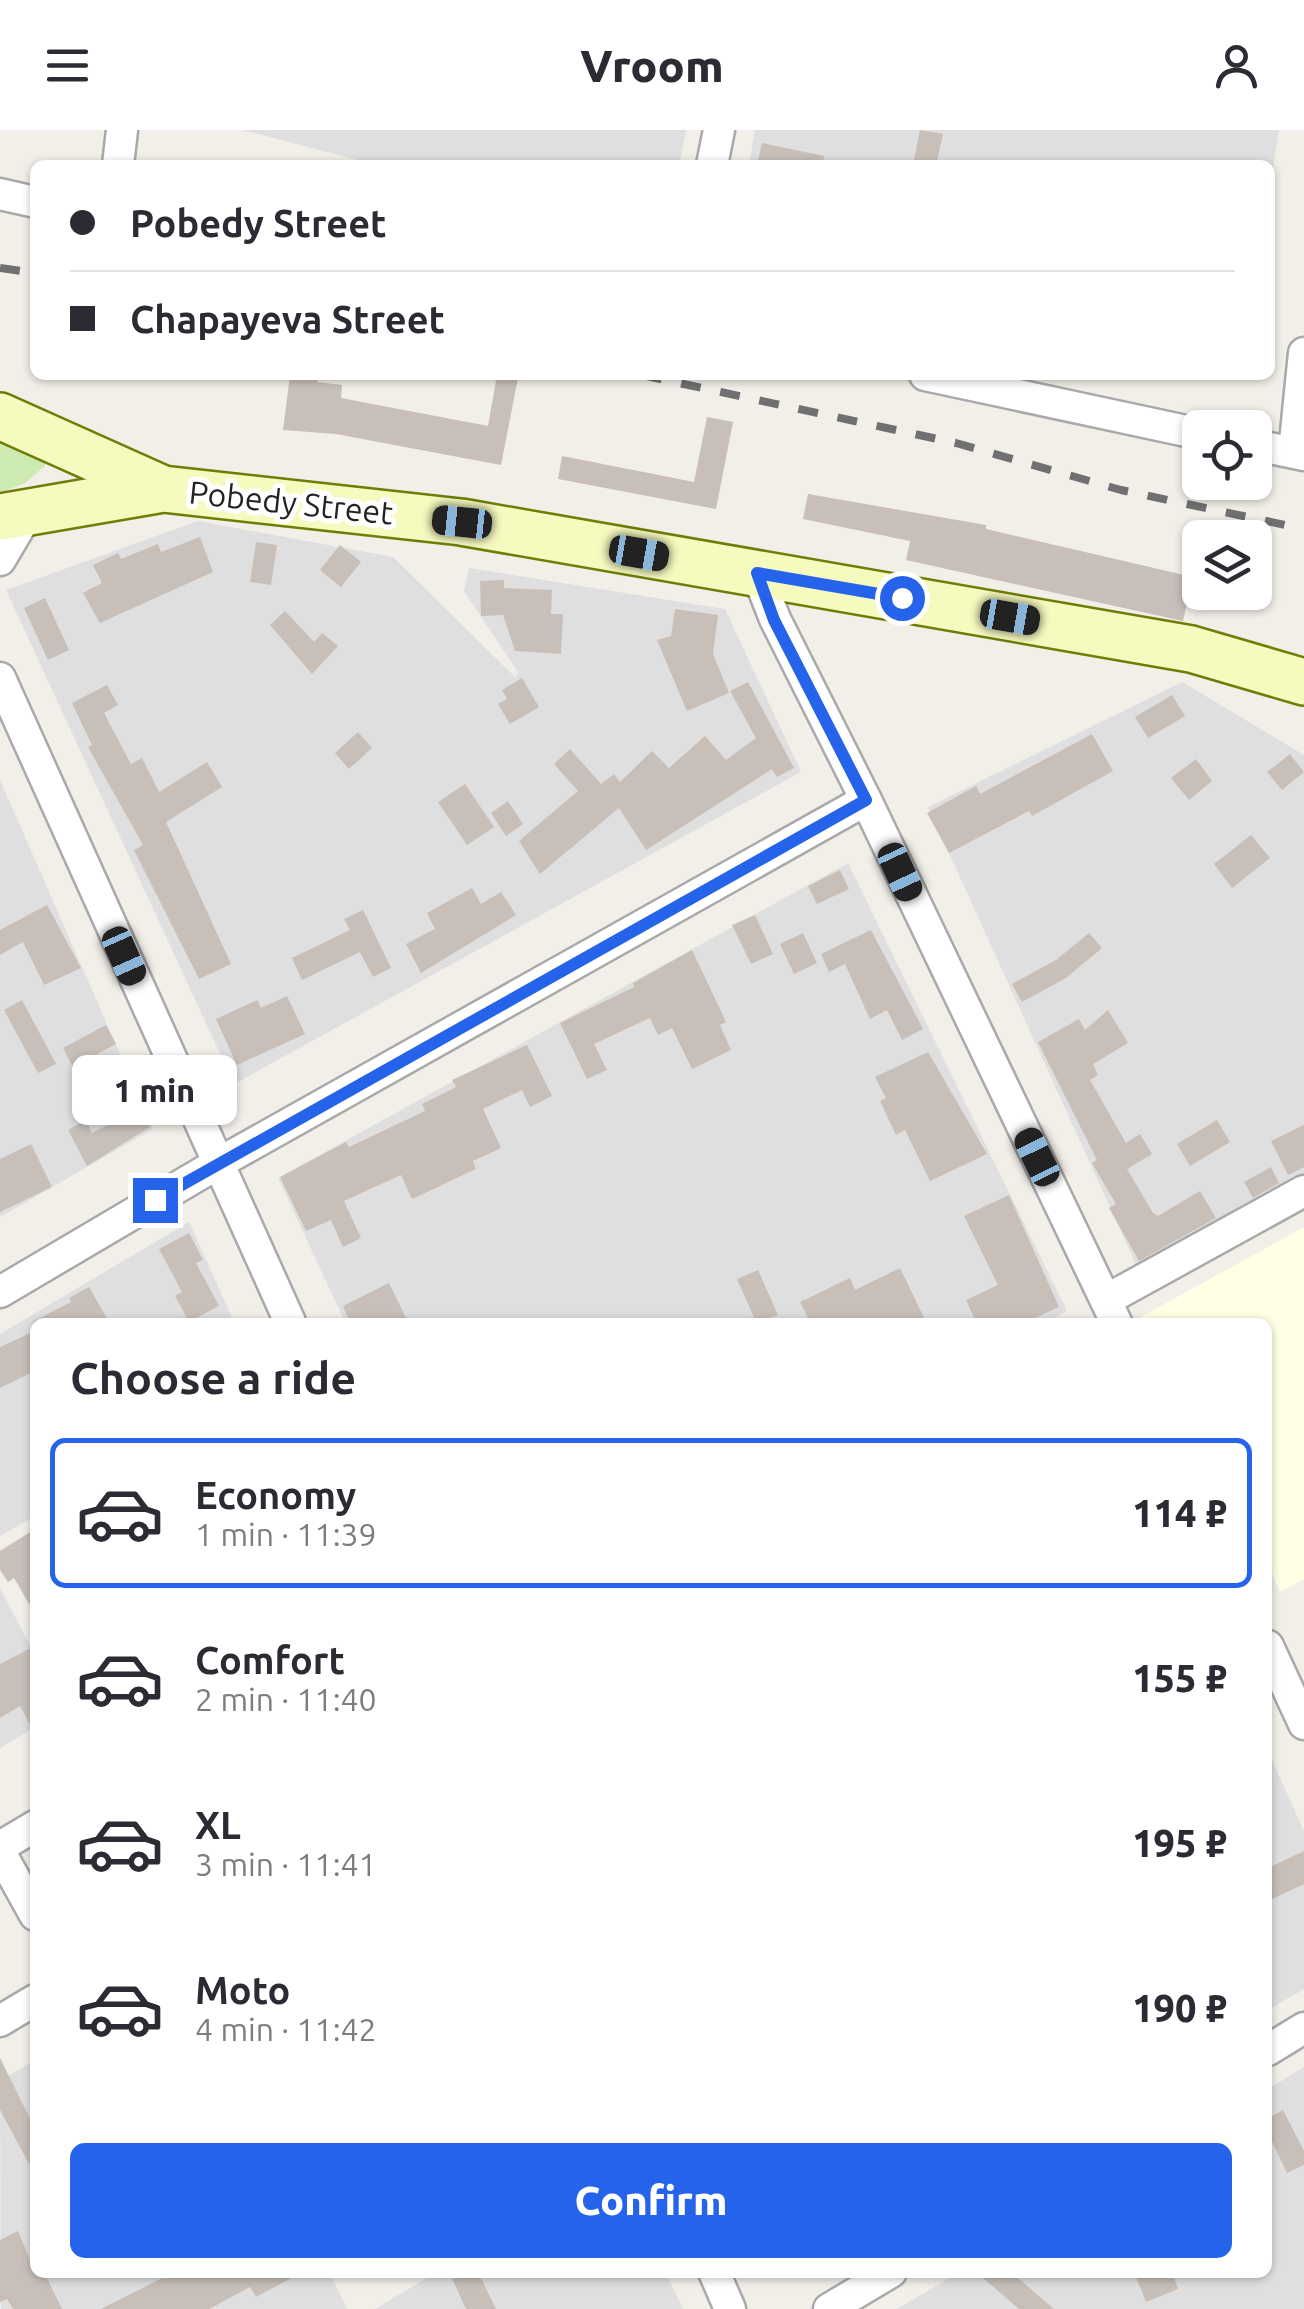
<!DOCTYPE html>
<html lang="en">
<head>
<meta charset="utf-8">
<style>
	:root { --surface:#fff; --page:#f7f7f7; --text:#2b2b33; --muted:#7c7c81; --line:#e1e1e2; --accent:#2563eb }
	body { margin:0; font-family:Ubuntu,sans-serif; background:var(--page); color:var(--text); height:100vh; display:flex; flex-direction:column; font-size:38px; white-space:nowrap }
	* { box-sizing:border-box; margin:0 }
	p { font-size:32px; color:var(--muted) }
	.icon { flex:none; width:55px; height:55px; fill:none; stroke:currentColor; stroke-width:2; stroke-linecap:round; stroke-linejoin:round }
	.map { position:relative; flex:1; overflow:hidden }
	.drawer { position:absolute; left:30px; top:1188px; width:1242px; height:960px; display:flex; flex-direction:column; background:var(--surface); border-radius:15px; box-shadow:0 2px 8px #0004 }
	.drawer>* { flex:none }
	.top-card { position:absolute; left:30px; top:30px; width:1245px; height:220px; border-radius:15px; box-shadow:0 2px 8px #0004; display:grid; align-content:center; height:220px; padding:0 40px; background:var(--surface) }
	.fabs { position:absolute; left:1182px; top:280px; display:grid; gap:20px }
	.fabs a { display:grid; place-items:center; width:90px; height:90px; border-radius:15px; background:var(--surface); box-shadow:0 2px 8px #0004; font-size:50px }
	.end { position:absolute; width:45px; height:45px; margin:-22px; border:12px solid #2563eb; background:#fff; box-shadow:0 0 0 5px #fff }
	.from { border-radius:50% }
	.bubble { position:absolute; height:70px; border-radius:15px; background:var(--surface); box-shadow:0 2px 8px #0004; font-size:32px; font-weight:800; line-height:70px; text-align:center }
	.car { position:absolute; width:30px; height:60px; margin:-30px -15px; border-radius:12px; box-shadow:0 0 8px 2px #0007; background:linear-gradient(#222 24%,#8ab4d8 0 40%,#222 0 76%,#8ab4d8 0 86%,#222 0) }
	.top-card b { display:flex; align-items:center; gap:35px; height:95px; font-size:38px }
	.top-card b+b { border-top:2px solid var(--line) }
	.top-card i { width:25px; height:25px; background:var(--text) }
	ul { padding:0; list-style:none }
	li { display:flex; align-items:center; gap:30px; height:150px; margin:0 20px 15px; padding:0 20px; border:5px solid transparent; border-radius:15px }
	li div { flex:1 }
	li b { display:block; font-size:38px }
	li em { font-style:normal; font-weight:800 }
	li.active { border-color:var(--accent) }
	li>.icon { width:90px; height:90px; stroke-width:1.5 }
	h2 { padding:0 40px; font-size:45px; line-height:120px }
	.cta { display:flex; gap:20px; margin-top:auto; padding:20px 40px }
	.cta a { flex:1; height:115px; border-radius:15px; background:var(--accent); color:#fff; font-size:40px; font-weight:800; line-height:115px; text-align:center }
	header { display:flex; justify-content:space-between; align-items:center; height:130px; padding:0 40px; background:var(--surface); font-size:45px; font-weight:800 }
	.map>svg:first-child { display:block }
	.residential { fill:#e0dfdf }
	.education { fill:#ffffe5 }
	.grass { fill:#cdebb0 }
	.building { fill:#c7bfb8 }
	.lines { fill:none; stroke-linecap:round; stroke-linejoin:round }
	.street-casing { stroke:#a9a9a9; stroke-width:35 }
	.secondary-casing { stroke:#707d05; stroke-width:50 }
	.street { stroke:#fff; stroke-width:30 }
	.secondary { stroke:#f7fabf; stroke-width:45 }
	.rail { stroke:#707070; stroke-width:8; stroke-dasharray:20 20; stroke-linecap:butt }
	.route { stroke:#2563eb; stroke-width:12 }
	.labels { text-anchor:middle; stroke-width:10; stroke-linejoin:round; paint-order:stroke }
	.street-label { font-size:32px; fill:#222; stroke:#fff }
</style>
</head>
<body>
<header><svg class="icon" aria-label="menu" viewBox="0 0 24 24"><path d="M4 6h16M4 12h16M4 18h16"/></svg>Vroom<svg class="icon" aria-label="person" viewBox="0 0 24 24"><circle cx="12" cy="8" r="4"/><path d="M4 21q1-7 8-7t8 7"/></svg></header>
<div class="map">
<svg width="1304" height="2179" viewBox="0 0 1304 2179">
	<rect width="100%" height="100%" fill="#f2efe9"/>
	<g class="residential">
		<path d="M242,0H686L679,35H377Z"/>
		<path d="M755,0H1279L1270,57V35H749Z"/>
		<path d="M198,391L393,427L515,547L518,542L464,461L469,438L725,479L801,642L234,954L6,460Z"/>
		<path d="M1182,552L1304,625V1048L1139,1141L928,677Z"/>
		<path d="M0,650L153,999L0,1087Z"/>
		<path d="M848,733L1067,1181L1046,1192H345L278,1048Z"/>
		<path d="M189,1092L234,1192H35V1386L0,1406V1204Z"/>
		<path d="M0,1458L35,1525V1597L0,1618Z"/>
		<path d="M1268,1621L1304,1701V1859L1268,1880Z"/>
		<path d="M35,1930V2142L330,2143L347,2179H1L0,1951Z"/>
		<path d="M1304,1937V2179H897L958,2143L1268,2142V1959Z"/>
		<path d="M437,2142L666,2143L683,2179H375Z"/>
	</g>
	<path class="education" d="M1304,1097V1449L1280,1462L1268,1436V1192H1144L1141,1187Z"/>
	<path class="grass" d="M0,294L46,325L45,336L25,353L0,363Z"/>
	<g class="building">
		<path d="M920,0L943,4L936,35H913Z"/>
		<path d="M762,13L824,26L823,35H757Z"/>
		<path d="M290,245H318L317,252L342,255L341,268L488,296L497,245L518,248L501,335L336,304L283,300Z"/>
		<path d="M707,287L733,292L716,379L558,349L562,326L694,352Z"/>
		<path d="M808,364L986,395V399L1193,447L1183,491L906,430L910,411L803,389Z"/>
		<path d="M200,407L213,442L100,493L83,463L102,453L93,435L118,423L121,429L158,414L161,422Z"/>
		<path d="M256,412L277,415L271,455L250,452Z"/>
		<path d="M340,415L361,432L341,457L320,440Z"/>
		<path d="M504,450V458L552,460L551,484H563L561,524L515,521L503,485L481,486L480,451Z"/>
		<path d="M45,468L69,520L48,530L24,478Z"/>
		<path d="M675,479L718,485L713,524L729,563L687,581L657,510L671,506Z"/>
		<path d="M285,481L314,512L322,503L338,516L312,544L270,495Z"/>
		<path d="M522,548L539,577L510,594L498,574L507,569L502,560Z"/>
		<path d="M748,552L794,638L777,647L772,639L646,720L619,678L540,744L519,711L578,661L554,634L570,619L601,654L614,644L620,652L652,621L669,638L705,606L726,630L756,608L730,561Z"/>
		<path d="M107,555L118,575L104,583L131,634L142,628L159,662L207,632L222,657L166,692L231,834L199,849L134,720L143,715L88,617L92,615L72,573Z"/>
		<path d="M1172,565L1185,586L1148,608L1135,587Z"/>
		<path d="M358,602L372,618L349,639L335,623Z"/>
		<path d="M1092,604L1113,641L1032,686L1029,681L949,723L927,683L976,656L980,664Z"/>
		<path d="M1290,624L1304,642L1282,660L1267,642Z"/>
		<path d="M1196,629L1212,651L1189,670L1171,648Z"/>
		<path d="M465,654L494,697L467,715L438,672Z"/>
		<path d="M508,671L523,694L506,706L491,683Z"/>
		<path d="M1251,705L1270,728L1232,758L1214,734Z"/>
		<path d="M840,740L849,759L817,774L808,756Z"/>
		<path d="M472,758L481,774L501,762L516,785L421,843L406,814L435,799L427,783Z"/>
		<path d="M47,775L81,838L44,855L23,812L0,825V800Z"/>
		<path d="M363,780L391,838L373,847L360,822L302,850L292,828L350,800L344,789Z"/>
		<path d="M755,785L773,824L751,834L732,795Z"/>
		<path d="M871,800L923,899L902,910L887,880L870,889L845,834L829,842L821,824Z"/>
		<path d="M803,803L817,833L794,844L780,814Z"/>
		<path d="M1089,803L1102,818L1066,848L1022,872L1012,854L1056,830Z"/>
		<path d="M692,820L726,892L720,895L731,920L692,939L672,898L658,905L650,888L594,914L607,940L587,949L560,893L634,857L633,853Z"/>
		<path d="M287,866L305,904L237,935L216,889L257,870L261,878Z"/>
		<path d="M22,870L56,934L38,943L4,880Z"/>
		<path d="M1108,880L1128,913L1093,934L1098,945L1090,950L1126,1013L1140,1004L1152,1024L1127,1039L1153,1083L1158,1086L1200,1061L1216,1088L1139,1131L1109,1078L1116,1074L1092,1033L1097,1030L1038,912L1079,889L1085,900Z"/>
		<path d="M106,895L116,914L73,937L63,918Z"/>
		<path d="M527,915L552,966L530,977L522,960L483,979L501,1018L473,1031L476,1039L412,1069L401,1045L344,1071L361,1108L343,1117L331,1090L306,1101L280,1047L346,1012L349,1017L425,981L422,974L456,957L452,950Z"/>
		<path d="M928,922L987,1024L930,1051L905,1000L896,1005L880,971L886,968L875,947Z"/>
		<path d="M140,978L150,997L87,1036L68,1000L86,990L92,1003Z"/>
		<path d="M1217,990L1230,1012L1190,1036L1177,1014Z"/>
		<path d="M1304,995V1037L1288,1045L1271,1011Z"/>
		<path d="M31,1014L52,1057L0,1082V1029Z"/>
		<path d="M1271,1037L1279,1053L1253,1068L1244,1052Z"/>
		<path d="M1009,1065L1059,1177L1026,1192H976L966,1170L998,1155L964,1086Z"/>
		<path d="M189,1103L203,1130L196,1133L219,1176L189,1192L175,1166L182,1162L159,1119Z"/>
		<path d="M900,1138L926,1192H810L800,1172L850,1148L855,1160Z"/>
		<path d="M758,1140L778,1185L756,1192L737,1149Z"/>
		<path d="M389,1153L408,1192H350L343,1176Z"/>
		<path d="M89,1157L109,1192H32L71,1172L69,1168Z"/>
		<path d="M35,1201V1241L0,1258V1217Z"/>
		<path d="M35,1399V1484L14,1448L8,1452L0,1440V1421Z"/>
		<path d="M35,1516V1604L20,1576L0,1588V1534Z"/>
		<path d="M1304,1721V1754L1268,1771V1738Z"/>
		<path d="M0,1928L35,1999V2045L0,1980Z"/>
		<path d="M1283,1980L1304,2021V2035L1287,2043L1268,2003V1988Z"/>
		<path d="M18,2101L35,2142H44L62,2179H13L7,2169L0,2172V2110Z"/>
		<path d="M174,2142H303L256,2167L250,2157L209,2179H101Z"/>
		<path d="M449,2142H478L496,2179H466Z"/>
		<path d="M976,2142H1011L1054,2179H1019Z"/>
		<path d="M1134,2142H1172L1178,2159L1146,2172Z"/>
	</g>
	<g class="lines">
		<defs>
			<g id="street">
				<path d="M118,35L122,0"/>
				<path d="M712,35L719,0"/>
				<path d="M0,64L35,72"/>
				<path d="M925,245L1200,304"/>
				<path d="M1255,315L1304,325"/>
				<path d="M1294,322L1304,223"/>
				<path d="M0,430L29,381"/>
				<path d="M757,443L775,489L866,670L1116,1192"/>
				<path d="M0,548L290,1192"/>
				<path d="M0,1162L217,1034L866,670"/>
				<path d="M1106,1170L1304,1061"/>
				<path d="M1268,1516L1304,1594"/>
				<path d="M0,1717L35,1696"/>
				<path d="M0,1722L35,1785"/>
				<path d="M0,1891L35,1870"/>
				<path d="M1268,1920L1304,1898"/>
				<path d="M714,2142L730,2179"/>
				<path d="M829,2179L891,2142"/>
			</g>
			<g id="secondary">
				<path d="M0,286L163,359"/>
				<path d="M0,387L163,359L461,392L1191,519L1304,552"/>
			</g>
		</defs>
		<use href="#street" class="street-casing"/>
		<use href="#secondary" class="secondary-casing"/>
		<use href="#street" class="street"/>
		<use href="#secondary" class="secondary"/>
		<g class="rail">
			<path d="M0,138L35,143"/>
			<path d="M642,245L956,313L1121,360L1304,399"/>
		</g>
	</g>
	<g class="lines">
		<path class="route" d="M155,1070L866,670L774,490L757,443L902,468"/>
	</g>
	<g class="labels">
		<g class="street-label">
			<text transform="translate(291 373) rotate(6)" y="11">Pobedy Street</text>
		</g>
	</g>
</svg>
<div class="fabs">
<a><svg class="icon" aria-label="locate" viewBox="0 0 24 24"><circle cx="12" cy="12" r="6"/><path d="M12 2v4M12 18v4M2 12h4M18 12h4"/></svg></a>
<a><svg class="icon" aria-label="layers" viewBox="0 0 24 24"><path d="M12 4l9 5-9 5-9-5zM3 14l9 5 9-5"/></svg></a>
</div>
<i class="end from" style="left:902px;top:468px"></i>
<i class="end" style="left:155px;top:1070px"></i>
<div class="bubble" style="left:72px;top:925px;width:165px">1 min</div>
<i class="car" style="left:462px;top:392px;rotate:276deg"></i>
<i class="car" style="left:639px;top:423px;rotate:100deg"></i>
<i class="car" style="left:1010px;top:487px;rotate:100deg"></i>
<i class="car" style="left:900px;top:742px;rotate:155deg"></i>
<i class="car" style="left:124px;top:826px;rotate:156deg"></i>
<i class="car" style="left:1037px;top:1027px;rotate:334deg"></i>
<div class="top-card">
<b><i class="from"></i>Pobedy Street</b>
<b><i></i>Chapayeva Street</b>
</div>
<section class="drawer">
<h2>Choose a ride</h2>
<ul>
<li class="active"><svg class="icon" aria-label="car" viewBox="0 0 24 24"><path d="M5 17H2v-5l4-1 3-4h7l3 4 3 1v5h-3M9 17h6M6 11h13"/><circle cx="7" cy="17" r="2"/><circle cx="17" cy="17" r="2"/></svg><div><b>Economy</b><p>1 min · 11:39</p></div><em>114 ₽</em></li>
<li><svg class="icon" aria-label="car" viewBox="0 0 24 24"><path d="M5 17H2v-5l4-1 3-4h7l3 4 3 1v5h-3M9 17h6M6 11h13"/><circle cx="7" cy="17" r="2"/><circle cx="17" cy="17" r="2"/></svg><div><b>Comfort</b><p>2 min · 11:40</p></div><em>155 ₽</em></li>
<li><svg class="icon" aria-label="car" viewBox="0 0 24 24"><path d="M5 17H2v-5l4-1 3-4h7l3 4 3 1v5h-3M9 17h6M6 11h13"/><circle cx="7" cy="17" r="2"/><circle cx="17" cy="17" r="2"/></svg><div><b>XL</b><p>3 min · 11:41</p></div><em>195 ₽</em></li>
<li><svg class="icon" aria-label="car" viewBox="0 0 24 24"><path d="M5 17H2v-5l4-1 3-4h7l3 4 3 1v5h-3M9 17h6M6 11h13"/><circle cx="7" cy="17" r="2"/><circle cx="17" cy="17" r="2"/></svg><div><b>Moto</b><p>4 min · 11:42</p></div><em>190 ₽</em></li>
</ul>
<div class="cta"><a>Confirm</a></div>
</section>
</div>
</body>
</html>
